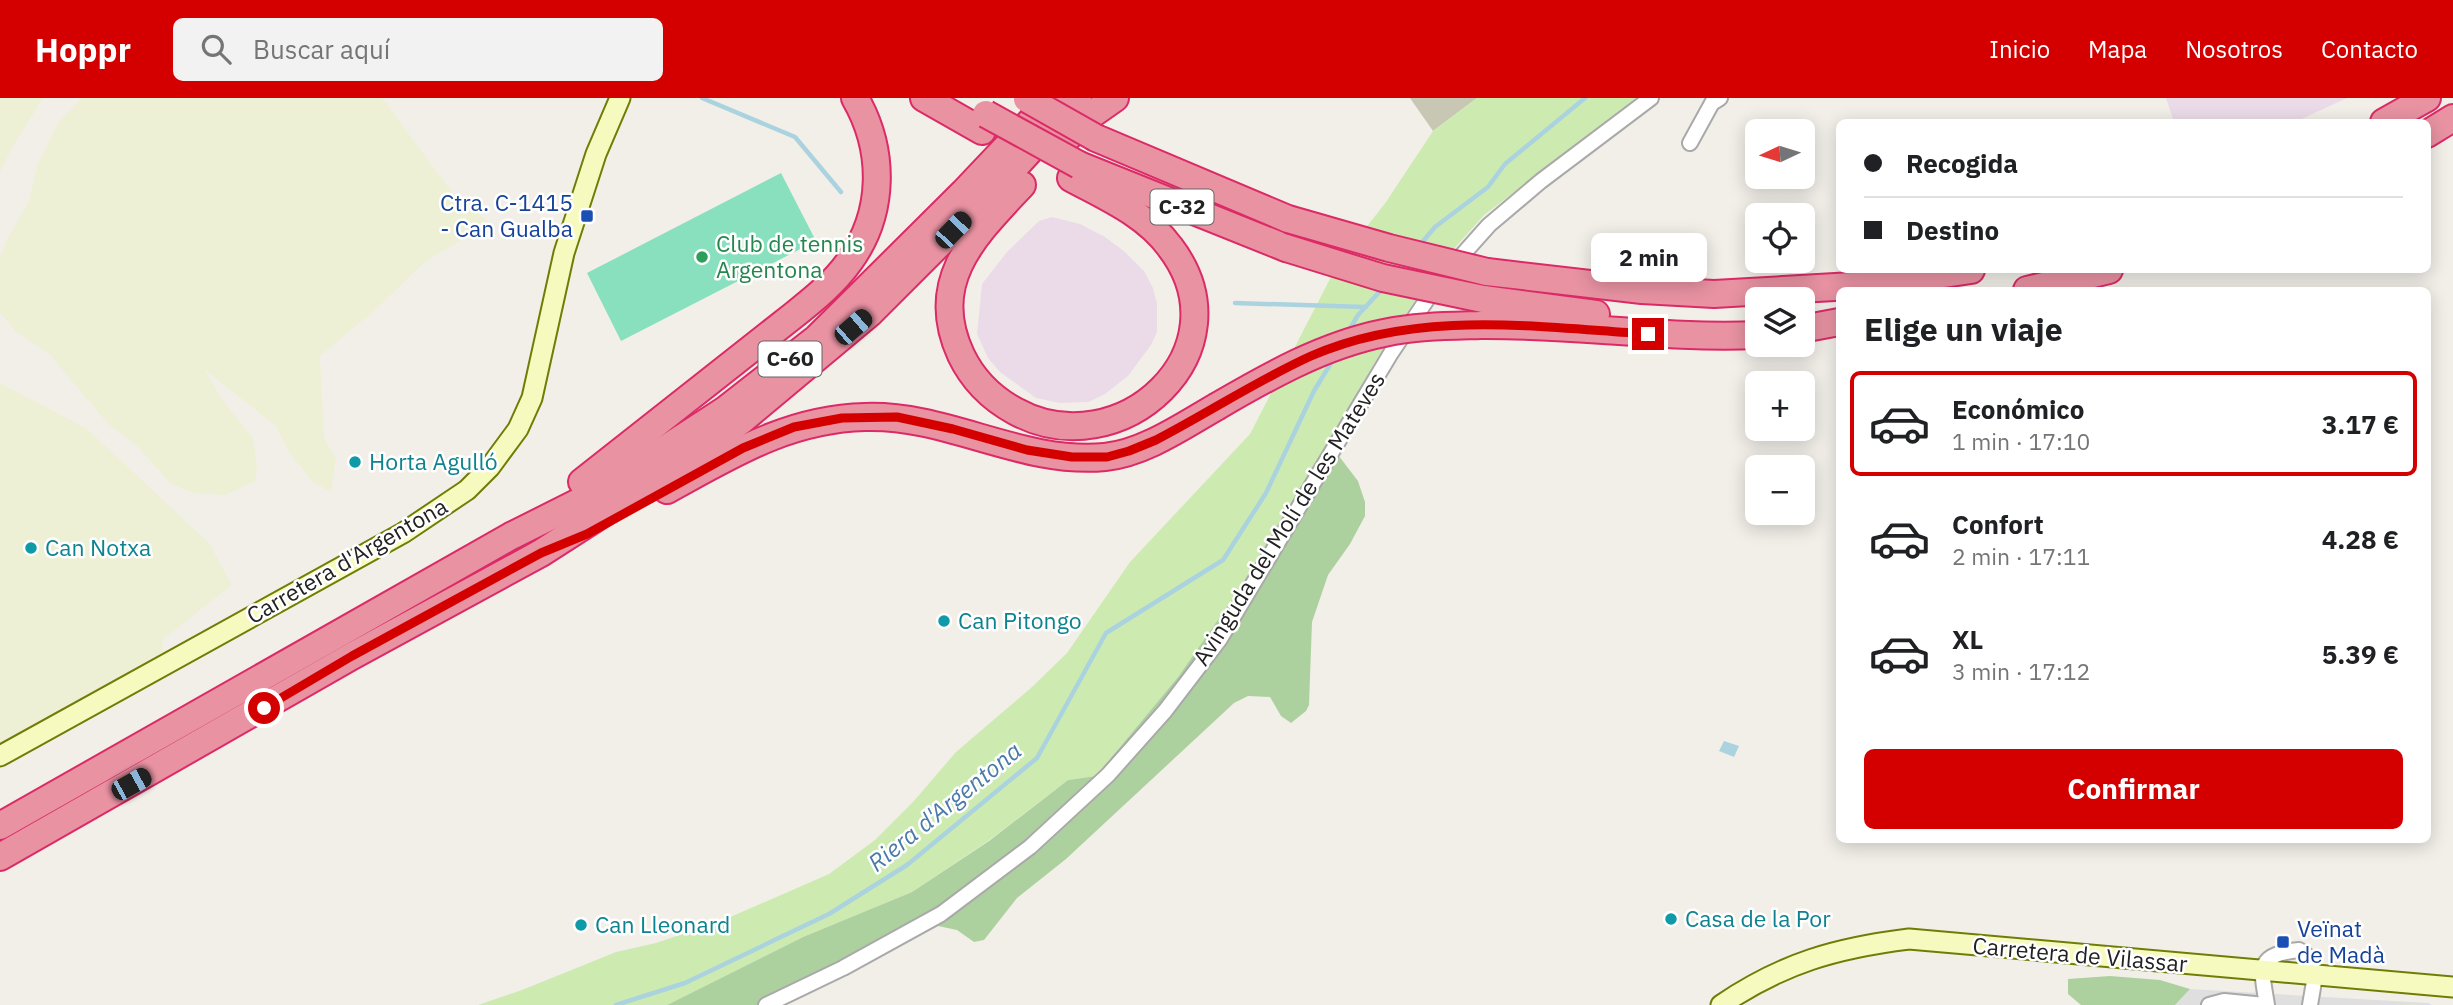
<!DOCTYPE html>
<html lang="es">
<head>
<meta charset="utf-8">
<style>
	:root { --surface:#fff; --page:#f2f2f2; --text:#202124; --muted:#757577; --line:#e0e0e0; --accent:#d40000 }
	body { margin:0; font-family:"IBM Plex Sans",sans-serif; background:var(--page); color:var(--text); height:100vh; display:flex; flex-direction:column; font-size:26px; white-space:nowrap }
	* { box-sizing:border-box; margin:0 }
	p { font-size:23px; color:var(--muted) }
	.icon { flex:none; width:38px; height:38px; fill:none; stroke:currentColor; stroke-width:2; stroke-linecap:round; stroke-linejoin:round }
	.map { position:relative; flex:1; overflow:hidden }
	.panel { position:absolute; left:1836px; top:189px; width:595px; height:556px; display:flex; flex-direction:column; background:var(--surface); border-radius:10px; box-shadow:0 4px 18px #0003 }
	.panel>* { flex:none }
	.top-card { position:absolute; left:1836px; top:21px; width:595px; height:154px; border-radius:10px; box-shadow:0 4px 18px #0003; display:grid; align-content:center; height:154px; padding:0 28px; background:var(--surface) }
	.needle { width:46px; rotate:266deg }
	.buttons { position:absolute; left:1745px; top:21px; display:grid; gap:14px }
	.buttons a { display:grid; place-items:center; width:70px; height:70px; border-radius:10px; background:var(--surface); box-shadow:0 4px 18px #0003; font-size:35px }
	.end { position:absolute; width:32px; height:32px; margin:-16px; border:9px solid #d40000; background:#fff; box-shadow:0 0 0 4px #fff }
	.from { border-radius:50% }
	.bubble { position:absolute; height:49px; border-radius:10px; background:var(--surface); box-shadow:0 4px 18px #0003; font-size:23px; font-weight:700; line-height:49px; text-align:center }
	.car { position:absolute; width:21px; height:42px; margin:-21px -10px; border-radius:9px; box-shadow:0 0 5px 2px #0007; background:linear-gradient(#222 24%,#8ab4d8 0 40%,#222 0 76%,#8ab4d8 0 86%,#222 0) }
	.top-card b { display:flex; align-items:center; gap:24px; height:66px; font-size:26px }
	.top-card b+b { border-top:2px solid var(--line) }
	.top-card i { width:18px; height:18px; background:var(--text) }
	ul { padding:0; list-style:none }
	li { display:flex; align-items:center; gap:21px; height:105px; margin:0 14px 10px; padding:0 14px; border:4px solid transparent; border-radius:10px }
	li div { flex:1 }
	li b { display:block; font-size:26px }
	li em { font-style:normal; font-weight:700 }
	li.current { border-color:var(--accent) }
	li>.icon { width:63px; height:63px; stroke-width:1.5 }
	h2 { padding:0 28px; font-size:32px; line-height:84px }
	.primary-button { display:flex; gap:14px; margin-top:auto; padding:14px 28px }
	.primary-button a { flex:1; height:80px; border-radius:10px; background:var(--accent); color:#fff; font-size:28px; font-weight:700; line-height:80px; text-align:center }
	header { display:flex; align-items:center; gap:42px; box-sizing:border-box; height:98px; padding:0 35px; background:var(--accent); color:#fff }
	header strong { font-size:33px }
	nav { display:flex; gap:38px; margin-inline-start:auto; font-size:24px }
	.search { width:490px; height:63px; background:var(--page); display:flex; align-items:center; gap:18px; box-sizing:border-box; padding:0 24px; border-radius:10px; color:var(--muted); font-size:26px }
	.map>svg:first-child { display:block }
	.residential { fill:#e0dfdf }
	.industrial { fill:#ebdbe8 }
	.construction { fill:#c7c7b4 }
	.farmland { fill:#eef0d5 }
	.grass { fill:#cdebb0 }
	.forest { fill:#add19e }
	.pitch { fill:#88e0be }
	.water { fill:#aad3df }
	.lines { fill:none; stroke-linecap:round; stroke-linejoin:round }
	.stream { stroke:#aad3df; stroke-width:4.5 }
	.street-casing { stroke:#a9a9a9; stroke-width:18 }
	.secondary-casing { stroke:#707d05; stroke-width:23 }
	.highway-casing { stroke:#dc2a67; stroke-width:30 }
	.street { stroke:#fff; stroke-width:14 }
	.secondary { stroke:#f7fabf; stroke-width:19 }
	.highway { stroke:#e892a2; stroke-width:26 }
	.highway-bridge-casing { stroke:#dc2a67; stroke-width:30; stroke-linecap:butt }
	.highway-bridge { stroke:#e892a2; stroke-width:26 }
	.route { stroke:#d40000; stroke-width:9 }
	.transit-dot { fill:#1a4fb4; stroke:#fff; stroke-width:2.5 }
	.leisure-dot { fill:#2e9e5b; stroke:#fff; stroke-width:2.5 }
	.culture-dot { fill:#0f9aa8; stroke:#fff; stroke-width:2.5 }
	.labels { text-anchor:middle; stroke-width:5; stroke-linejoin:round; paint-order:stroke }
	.shield { fill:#fff; stroke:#646464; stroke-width:2 }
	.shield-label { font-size:21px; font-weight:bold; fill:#222 }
	.transit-label { font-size:23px; fill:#164399; stroke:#fff; text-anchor:end }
	.leisure-label { font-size:23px; fill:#27864d; stroke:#fff; text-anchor:start }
	.culture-label { font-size:23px; fill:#0d838f; stroke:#fff; text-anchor:start }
	.street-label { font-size:23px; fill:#222; stroke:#fff }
	.water-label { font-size:24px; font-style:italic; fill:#4a7aab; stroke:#fff }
</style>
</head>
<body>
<header>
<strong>Hoppr</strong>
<div class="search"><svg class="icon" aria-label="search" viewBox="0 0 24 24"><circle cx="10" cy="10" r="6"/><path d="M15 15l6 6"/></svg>Buscar aquí</div>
<nav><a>Inicio</a><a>Mapa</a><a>Nosotros</a><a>Contacto</a></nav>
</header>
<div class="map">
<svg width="2453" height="907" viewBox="0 0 2453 907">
	<rect width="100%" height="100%" fill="#f2efe9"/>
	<path class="residential" d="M2190,891L2428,905L2432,907H2175Z"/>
	<g class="industrial">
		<path d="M2166,0H2347L2295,24H2174Z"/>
		<path d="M1052,119L1080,126L1105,139L1125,154L1144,173L1153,190L1157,206V234L1151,247L1128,278L1105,296L1089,304L1060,305L1036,300L1000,274L988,260L977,236L982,186L1007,154L1039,123Z"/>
	</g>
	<path class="construction" d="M1410,0H1477L1433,33Z"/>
	<g class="farmland">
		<path d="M0,0H43L13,48L0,74Z"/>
		<path d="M82,0H382L455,98L490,125L426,163L375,212L320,258L324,341L336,360L331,394L313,384L290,356L276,328L205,272L221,300L253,340L257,367L255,383L225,397L194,395L171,386L137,348L108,326L49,256L16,234L0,215V159L8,139L29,103L37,68L59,23Z"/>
		<path d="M0,285L86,330L209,445L232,487L162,542L164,555L0,644Z"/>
	</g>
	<path class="grass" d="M1477,0H1639L1484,117L1435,172L1375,264L1277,436L1178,579L1096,678L1068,682L988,743L912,794L803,839L667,907H478L522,892L616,854L656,845L721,823L829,776L875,742L913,704L956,654L1032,589L1067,555L1130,464L1250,336L1333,175L1350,150L1386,104L1433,33Z"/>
	<g class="forest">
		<path d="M1335,353L1358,383L1365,404V418L1350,446L1328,477L1312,524L1309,607L1306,613L1291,625L1281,618L1270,599L1248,598L1234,605L1066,761L1017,800L984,842L974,844L957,832L938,828L881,859L783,907H667L803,839L912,794L989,743L1068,682L1096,678L1178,579Z"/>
		<path d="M2110,878L2160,882L2190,891L2175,907H2081L2068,896V881Z"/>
	</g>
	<path class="pitch" d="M781,75L816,143L621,243L587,175Z"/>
	<path class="water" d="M1724,643L1739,648L1734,659L1719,653Z"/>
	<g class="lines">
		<g class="stream">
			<path d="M702,0L795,39L841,94"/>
			<path d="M1419,148L1435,129L1488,89L1505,66L1585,0"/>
			<path d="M1235,205L1366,209"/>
			<path d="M1348,234L1358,217L1384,189"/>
			<path d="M616,907L685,885L829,816L907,767L1037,660L1106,535L1223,462L1266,395L1314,293L1334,260"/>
		</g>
		<defs>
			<g id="street">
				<path d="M1690,45L1712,5L1720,0"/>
				<path d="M766,907L843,870L941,816L1030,749L1108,677L1165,613L1220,541L1391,255L1440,182L1489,127L1541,83L1651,0"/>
				<path d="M2209,907L2224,903L2265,907"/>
				<path d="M2267,907C2261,870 2255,857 2299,852L2310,860L2315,878L2310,907"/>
			</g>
			<g id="secondary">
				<path d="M0,658L403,435L467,392L490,369L518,331L532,300L564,155L596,56L620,0"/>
				<path d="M1721,907C1783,865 1836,850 1909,841L2453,889"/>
			</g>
			<g id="highway">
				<path d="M924,0L982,33"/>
				<path d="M2384,24L2427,0"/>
				<path d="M2427,36L2453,20"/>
				<path d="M1096,40L1288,121"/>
				<path d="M1063,44L1088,19L1115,0"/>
				<path d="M1079,67L1286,150"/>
				<path d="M1022,87C974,138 927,183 961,257C973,282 991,300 1015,313C1120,371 1249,252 1170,149C1146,116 1106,99 1071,80"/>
				<path d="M1487,174L1642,192L1714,196L1870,187L1971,172"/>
				<path d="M2027,192L2109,172"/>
				<path d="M1483,201L1596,216"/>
				<path d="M1481,227C1573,226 1665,241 1757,237"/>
				<path d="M1802,231L1839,224"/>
				<path d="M582,384L794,217C814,201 834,185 849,164C885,115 885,52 855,0"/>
				<path d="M667,392C733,356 788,321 865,319C947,316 1022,367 1105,359C1144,355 1183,328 1216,309"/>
				<path d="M0,728L511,438L579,404L653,359L725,312L817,240L964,94L1053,0"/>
				<path d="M0,759L352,558L541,455L672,371L742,322L870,215L999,86L1078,0"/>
			</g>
		</defs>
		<use href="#street" class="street-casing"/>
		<use href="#secondary" class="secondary-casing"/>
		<use href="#highway" class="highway-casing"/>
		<use href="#street" class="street"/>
		<use href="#secondary" class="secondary"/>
		<use href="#highway" class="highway"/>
		<defs>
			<g id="highway-bridge">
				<path d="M1027,1L1096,40"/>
				<path d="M986,16L1079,67"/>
				<path d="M1288,121L1389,150L1487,174"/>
				<path d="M1286,150L1383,180L1483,201"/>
				<path d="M1216,309C1269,278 1324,247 1384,235C1416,228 1448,228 1481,227"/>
			</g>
		</defs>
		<use href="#highway-bridge" class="highway-bridge-casing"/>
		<use href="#highway-bridge" class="highway-bridge"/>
	</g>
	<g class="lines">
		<path class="route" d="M264,610L352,558L541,455L587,436L743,350L794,329L842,320L897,319L953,331L1027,352L1072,359H1107L1129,353L1156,342C1208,315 1258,282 1311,258C1418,211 1535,229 1648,236"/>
	</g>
	<g class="transit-dot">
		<rect x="580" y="111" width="14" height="14" rx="3.5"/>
		<rect x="2276" y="837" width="14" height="14" rx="3.5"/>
	</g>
	<circle class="leisure-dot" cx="702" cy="159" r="7"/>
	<g class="culture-dot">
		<circle cx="355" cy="364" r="7"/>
		<circle cx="31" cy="450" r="7"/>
		<circle cx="944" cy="523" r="7"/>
		<circle cx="1671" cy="821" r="7"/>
		<circle cx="581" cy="827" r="7"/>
	</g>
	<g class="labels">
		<g class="shield">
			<rect x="1150.5" y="91.5" width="63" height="35" rx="5"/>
			<rect x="758.5" y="243.5" width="63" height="35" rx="5"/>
		</g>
		<g class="shield-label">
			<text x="1182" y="116">C-32</text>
			<text x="790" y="268">C-60</text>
		</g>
		<g class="transit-label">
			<text x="573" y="113">Ctra. C-1415<tspan x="573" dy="26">- Can Gualba</tspan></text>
			<text x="2297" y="839" text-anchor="start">Veïnat<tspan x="2297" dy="26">de Madà</tspan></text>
		</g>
		<g class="leisure-label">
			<text x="716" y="154">Club de tennis<tspan x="716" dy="26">Argentona</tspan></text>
		</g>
		<g class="culture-label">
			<text x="369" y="372">Horta Agulló</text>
			<text x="45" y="458">Can Notxa</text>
			<text x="958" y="531">Can Pitongo</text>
			<text x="1685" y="829">Casa de la Por</text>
			<text x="595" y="835">Can Lleonard</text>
		</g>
		<g class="street-label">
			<text transform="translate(1289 421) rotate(-58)" y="8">Avinguda del Molí de les Mateves</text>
			<text transform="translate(347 463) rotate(-30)" y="8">Carretera d'Argentona</text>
			<text transform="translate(2080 857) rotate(5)" y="8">Carretera de Vilassar</text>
		</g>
		<g class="water-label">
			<text transform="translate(945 709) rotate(-39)" y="8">Riera d'Argentona</text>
		</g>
	</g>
</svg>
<div class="buttons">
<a><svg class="needle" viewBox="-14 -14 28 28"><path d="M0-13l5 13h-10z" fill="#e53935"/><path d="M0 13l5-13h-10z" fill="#757577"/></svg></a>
<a><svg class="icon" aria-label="locate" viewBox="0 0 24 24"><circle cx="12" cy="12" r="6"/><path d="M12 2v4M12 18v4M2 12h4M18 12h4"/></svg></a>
<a><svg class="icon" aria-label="layers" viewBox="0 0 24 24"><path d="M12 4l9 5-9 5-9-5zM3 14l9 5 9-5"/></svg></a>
<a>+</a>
<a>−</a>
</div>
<i class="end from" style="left:264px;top:610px"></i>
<i class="end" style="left:1648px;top:236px"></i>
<div class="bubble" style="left:1591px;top:135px;width:116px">2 min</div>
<i class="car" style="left:953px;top:132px;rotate:44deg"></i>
<i class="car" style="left:853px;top:229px;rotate:49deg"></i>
<i class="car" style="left:131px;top:686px;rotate:61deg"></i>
<div class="top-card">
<b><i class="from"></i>Recogida</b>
<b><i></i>Destino</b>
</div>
<section class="panel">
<h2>Elige un viaje</h2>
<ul>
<li class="current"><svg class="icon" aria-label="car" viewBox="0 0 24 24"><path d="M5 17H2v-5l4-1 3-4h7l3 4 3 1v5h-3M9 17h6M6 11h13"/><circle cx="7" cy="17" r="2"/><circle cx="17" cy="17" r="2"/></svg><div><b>Económico</b><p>1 min · 17:10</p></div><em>3.17 €</em></li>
<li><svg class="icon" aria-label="car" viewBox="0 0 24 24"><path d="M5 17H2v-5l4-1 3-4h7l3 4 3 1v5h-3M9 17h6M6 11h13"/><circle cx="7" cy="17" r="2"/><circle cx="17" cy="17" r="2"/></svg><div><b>Confort</b><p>2 min · 17:11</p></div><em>4.28 €</em></li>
<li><svg class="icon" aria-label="car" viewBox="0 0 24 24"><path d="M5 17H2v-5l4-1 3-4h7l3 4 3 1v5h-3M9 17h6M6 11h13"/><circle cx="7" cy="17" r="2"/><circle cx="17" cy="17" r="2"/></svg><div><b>XL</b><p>3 min · 17:12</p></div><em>5.39 €</em></li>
</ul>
<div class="primary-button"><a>Confirmar</a></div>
</section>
</div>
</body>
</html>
